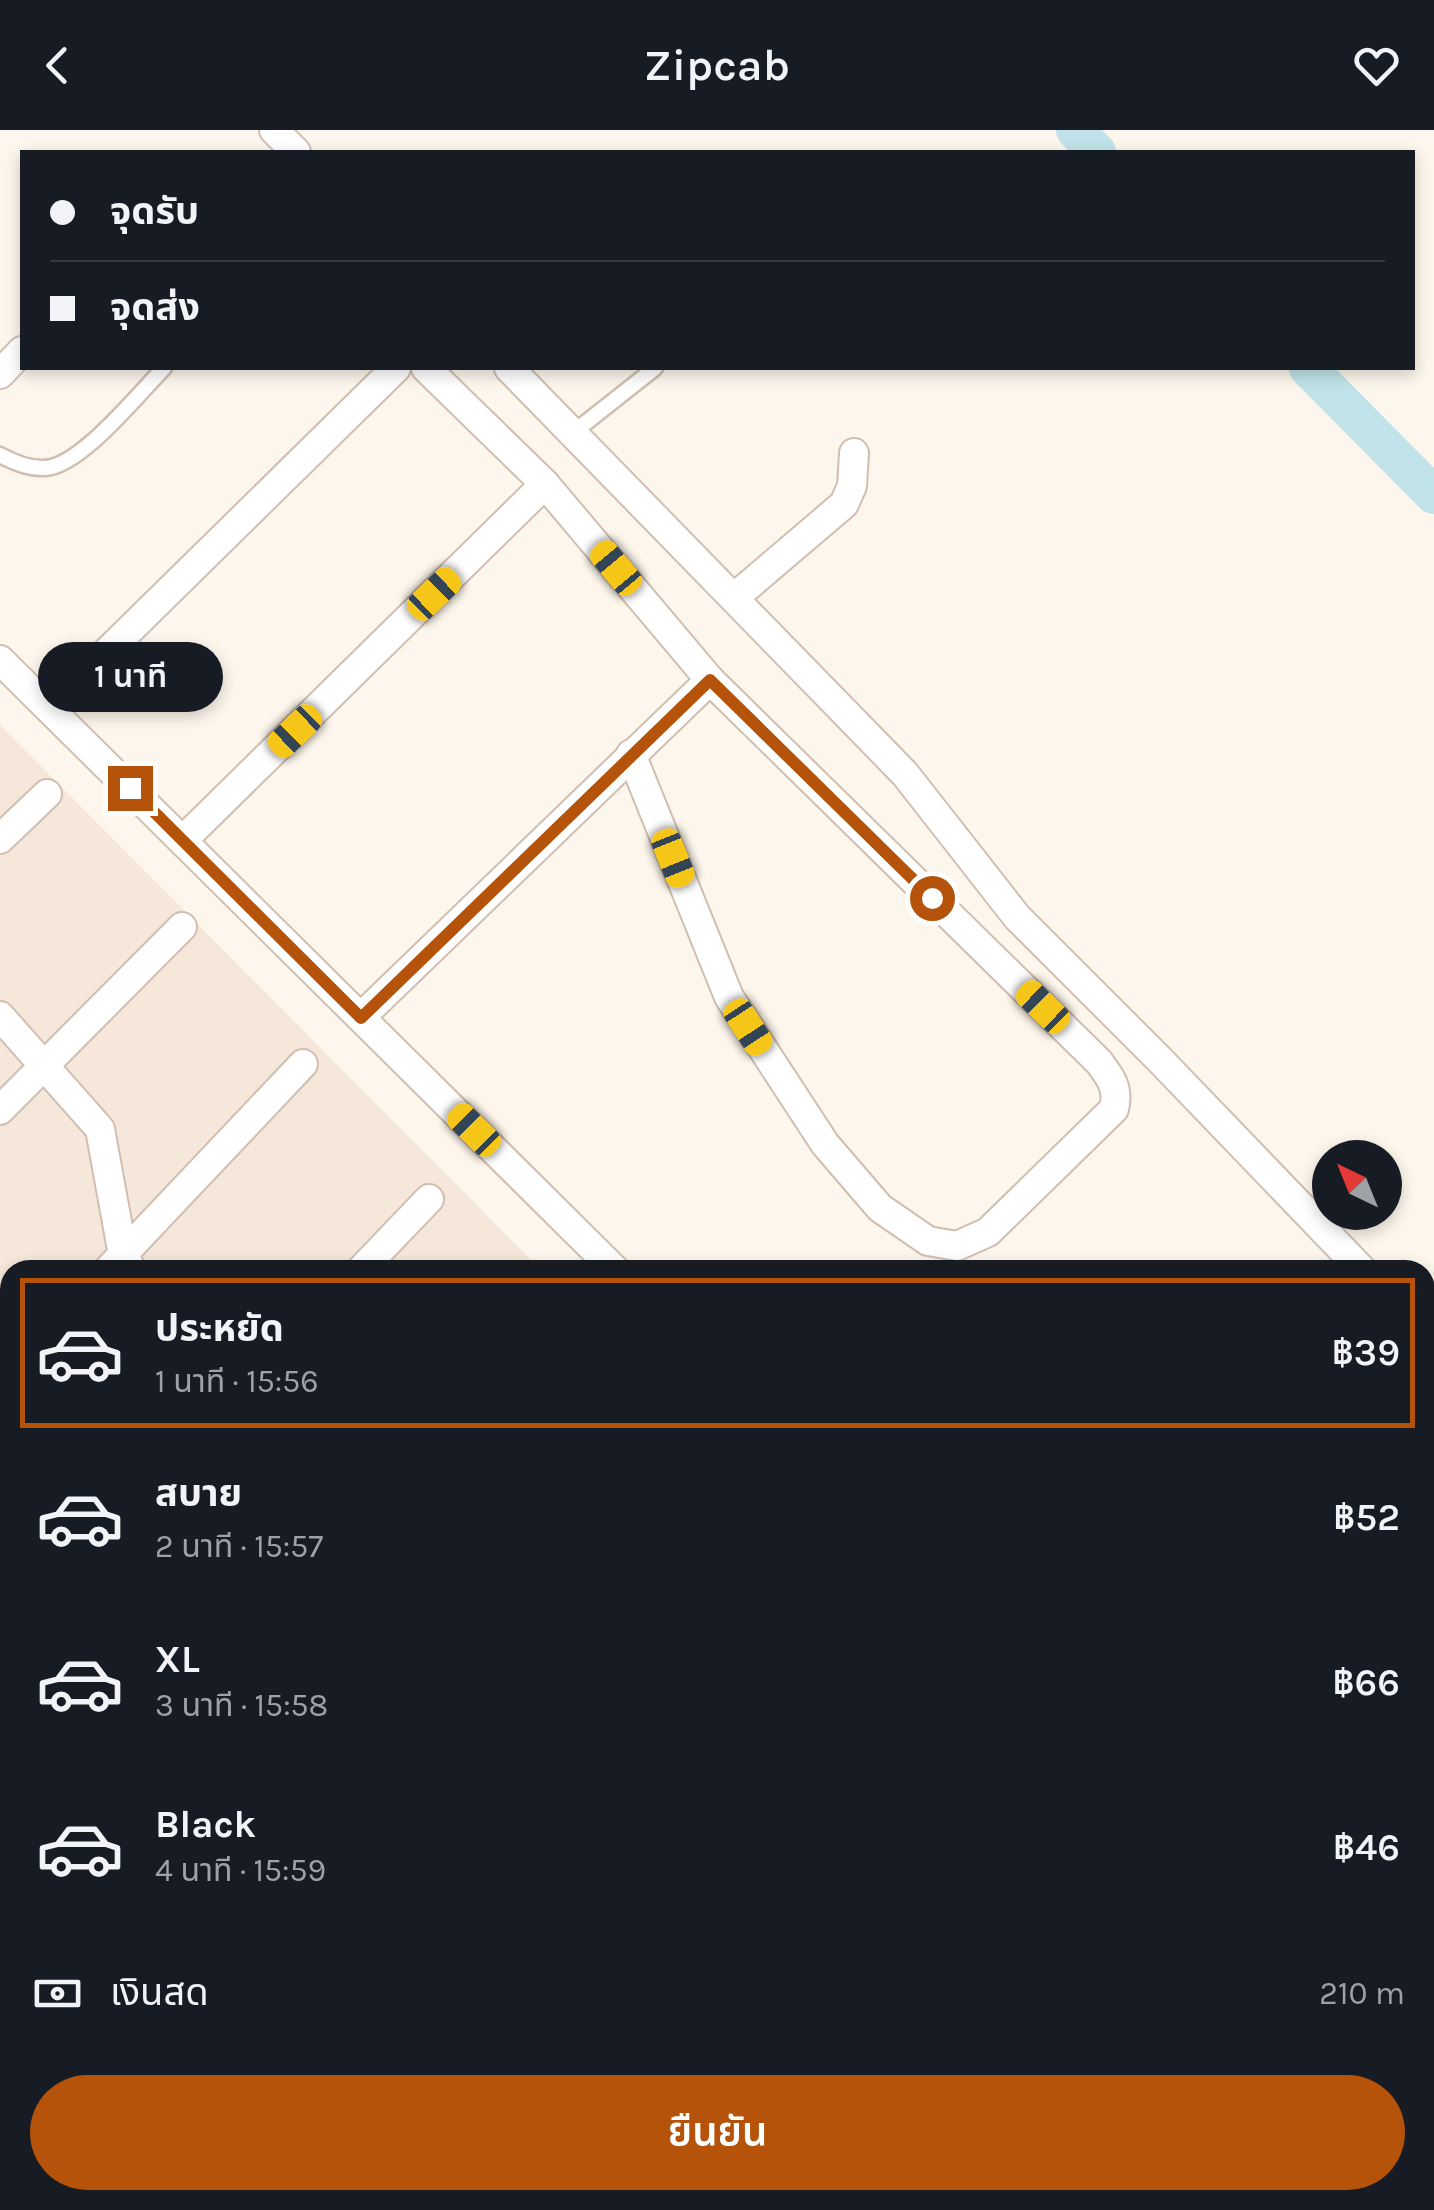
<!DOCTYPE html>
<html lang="th">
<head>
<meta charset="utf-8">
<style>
	:root { --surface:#171b24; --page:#242831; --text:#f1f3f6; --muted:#9ea1a6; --line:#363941; --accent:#b45309 }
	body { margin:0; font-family:Karla,"Noto Sans Thai",sans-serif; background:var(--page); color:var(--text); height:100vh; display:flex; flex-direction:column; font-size:38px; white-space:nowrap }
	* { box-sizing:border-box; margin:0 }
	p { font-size:32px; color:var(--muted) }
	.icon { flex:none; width:55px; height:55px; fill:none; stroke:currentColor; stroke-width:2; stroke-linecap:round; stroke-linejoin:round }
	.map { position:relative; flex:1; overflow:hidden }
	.sheet { position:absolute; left:0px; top:1130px; width:1435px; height:950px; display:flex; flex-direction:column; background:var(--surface); border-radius:30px 30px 0 0; box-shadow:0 5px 15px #0003 }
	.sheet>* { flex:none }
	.top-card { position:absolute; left:20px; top:20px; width:1395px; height:220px; border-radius:0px; box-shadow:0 5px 15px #0003; display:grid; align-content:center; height:220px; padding:0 30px; background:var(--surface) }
	.needle { width:65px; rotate:317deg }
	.tools { position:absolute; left:1312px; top:1010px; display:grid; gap:20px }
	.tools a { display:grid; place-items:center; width:90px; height:90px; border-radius:50%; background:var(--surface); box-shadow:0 5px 15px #0003; font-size:50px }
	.end { position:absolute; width:45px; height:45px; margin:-22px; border:12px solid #b45309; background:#fff; box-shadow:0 0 0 5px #fff }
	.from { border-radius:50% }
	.bubble { position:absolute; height:70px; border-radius:35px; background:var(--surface); box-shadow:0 5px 15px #0003; font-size:32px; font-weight:600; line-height:70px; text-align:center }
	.car { position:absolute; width:30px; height:60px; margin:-30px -15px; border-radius:12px; box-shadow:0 0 8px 2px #0007; background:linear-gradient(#f5c518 24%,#345 0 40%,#f5c518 0 76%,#345 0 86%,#f5c518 0) }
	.top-card b { display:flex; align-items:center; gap:35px; height:95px; font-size:38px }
	.top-card b+b { border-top:2px solid var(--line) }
	.top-card i { width:25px; height:25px; background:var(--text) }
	ul { padding:18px 0 0; list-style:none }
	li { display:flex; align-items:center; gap:30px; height:150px; margin:0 20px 15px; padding:0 10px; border:5px solid transparent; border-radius:0px }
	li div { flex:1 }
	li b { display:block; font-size:38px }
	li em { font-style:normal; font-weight:600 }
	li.selected { border-color:var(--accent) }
	li>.icon { width:90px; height:90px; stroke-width:1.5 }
	.pay { display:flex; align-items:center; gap:25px; height:110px; padding:0 30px; font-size:38px }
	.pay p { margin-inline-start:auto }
	.button { display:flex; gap:20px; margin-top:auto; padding:20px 30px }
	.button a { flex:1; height:115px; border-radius:60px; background:var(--accent); color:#fff; font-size:40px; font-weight:600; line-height:115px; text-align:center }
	header { display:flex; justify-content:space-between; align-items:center; height:130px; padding:0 30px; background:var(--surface); font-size:45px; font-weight:600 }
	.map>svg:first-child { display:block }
	.residential { fill:#f5e8da }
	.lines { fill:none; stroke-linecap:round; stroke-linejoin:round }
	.canal { stroke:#bfe3e8; stroke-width:38 }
	.service-casing { stroke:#d1beb0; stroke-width:19 }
	.minor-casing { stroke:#d1beb0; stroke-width:32 }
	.service { stroke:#fff; stroke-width:14 }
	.minor { stroke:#fff; stroke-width:28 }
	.route { stroke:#b45309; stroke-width:12 }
</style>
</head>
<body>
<header><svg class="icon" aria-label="back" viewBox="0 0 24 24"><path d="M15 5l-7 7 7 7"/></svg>Zipcab<svg class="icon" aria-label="heart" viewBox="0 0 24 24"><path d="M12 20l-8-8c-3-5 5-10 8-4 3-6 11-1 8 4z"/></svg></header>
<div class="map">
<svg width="1434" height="2080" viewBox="0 0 1434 2080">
	<rect width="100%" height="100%" fill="#fdf6ec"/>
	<g class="residential">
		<path d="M0,595L541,1140H10V1419L0,1409Z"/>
		<path d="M1425,1969L1434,1977V2080H697L687,2070H1425Z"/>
	</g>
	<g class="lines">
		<g class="canal">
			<path d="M1075,0L1097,22"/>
			<path d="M1308,238L1434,365"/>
		</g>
		<defs>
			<g id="service">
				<path d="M574,302L655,238"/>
				<path d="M0,325C13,332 30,339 45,338C81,336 138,264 164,238"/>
			</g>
			<g id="minor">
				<path d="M274,0L296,22"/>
				<path d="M426,238L545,354L710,550L1099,932C1111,948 1119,958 1114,979L988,1102L957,1116L928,1111L880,1078L825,1014L729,867L631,624"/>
				<path d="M509,238L905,644L1017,787L1160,930L1362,1140"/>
				<path d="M0,244L22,221"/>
				<path d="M735,467L844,374L852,356L854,323"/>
				<path d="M0,530L615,1140"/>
				<path d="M50,578L396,238"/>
				<path d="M0,709L47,664"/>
				<path d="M183,710L545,354"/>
				<path d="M0,886L100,999L123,1125L132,1140"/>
				<path d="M361,887L710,550"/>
				<path d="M0,980L182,797"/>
				<path d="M108,1140L303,934"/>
				<path d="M361,1140L429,1069"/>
				<path d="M1425,1201L1434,1209"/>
				<path d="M0,1249L10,1239"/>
				<path d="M1173,2070L1183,2080"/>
				<path d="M993,2080L1003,2070"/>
				<path d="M1247,2080L1256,2070"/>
			</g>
		</defs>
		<use href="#service" class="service-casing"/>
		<use href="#minor" class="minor-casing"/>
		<use href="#service" class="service"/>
		<use href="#minor" class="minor"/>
	</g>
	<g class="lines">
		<path class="route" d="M130,658L361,888L710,550L932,768"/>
	</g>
</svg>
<div class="tools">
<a><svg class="needle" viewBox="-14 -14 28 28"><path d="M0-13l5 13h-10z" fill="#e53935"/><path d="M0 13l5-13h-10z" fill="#9ea1a6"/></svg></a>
</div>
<i class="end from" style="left:932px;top:768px"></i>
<i class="end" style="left:130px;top:658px"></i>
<div class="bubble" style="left:38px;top:512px;width:185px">1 นาที</div>
<i class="car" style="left:616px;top:438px;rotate:320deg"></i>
<i class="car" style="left:434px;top:464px;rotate:46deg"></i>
<i class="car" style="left:295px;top:601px;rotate:226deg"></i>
<i class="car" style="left:673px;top:728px;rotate:158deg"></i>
<i class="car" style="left:1043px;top:877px;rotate:314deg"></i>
<i class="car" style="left:748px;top:897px;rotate:147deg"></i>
<i class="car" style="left:474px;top:1000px;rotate:315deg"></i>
<div class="top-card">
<b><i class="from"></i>จุดรับ</b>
<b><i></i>จุดส่ง</b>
</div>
<section class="sheet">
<ul>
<li class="selected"><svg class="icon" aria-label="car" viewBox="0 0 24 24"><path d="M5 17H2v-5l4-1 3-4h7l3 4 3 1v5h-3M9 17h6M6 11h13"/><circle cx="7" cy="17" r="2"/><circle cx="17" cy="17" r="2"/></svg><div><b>ประหยัด</b><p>1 นาที · 15:56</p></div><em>฿39</em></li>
<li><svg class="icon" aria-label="car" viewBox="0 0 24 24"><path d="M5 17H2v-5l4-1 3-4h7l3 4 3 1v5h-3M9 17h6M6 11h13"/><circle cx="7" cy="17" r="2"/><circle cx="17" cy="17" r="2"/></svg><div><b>สบาย</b><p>2 นาที · 15:57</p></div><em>฿52</em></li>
<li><svg class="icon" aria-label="car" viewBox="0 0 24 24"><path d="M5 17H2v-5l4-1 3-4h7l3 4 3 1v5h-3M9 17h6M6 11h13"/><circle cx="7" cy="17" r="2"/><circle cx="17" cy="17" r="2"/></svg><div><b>XL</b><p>3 นาที · 15:58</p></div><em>฿66</em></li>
<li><svg class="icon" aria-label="car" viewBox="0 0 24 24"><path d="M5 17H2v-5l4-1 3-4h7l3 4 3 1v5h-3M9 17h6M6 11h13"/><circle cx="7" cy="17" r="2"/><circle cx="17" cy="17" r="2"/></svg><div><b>Black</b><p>4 นาที · 15:59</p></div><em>฿46</em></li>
</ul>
<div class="pay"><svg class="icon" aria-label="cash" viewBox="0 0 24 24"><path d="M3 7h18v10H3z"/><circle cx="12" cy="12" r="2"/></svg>เงินสด<p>210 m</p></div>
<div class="button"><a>ยืนยัน</a></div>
</section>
</div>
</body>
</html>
